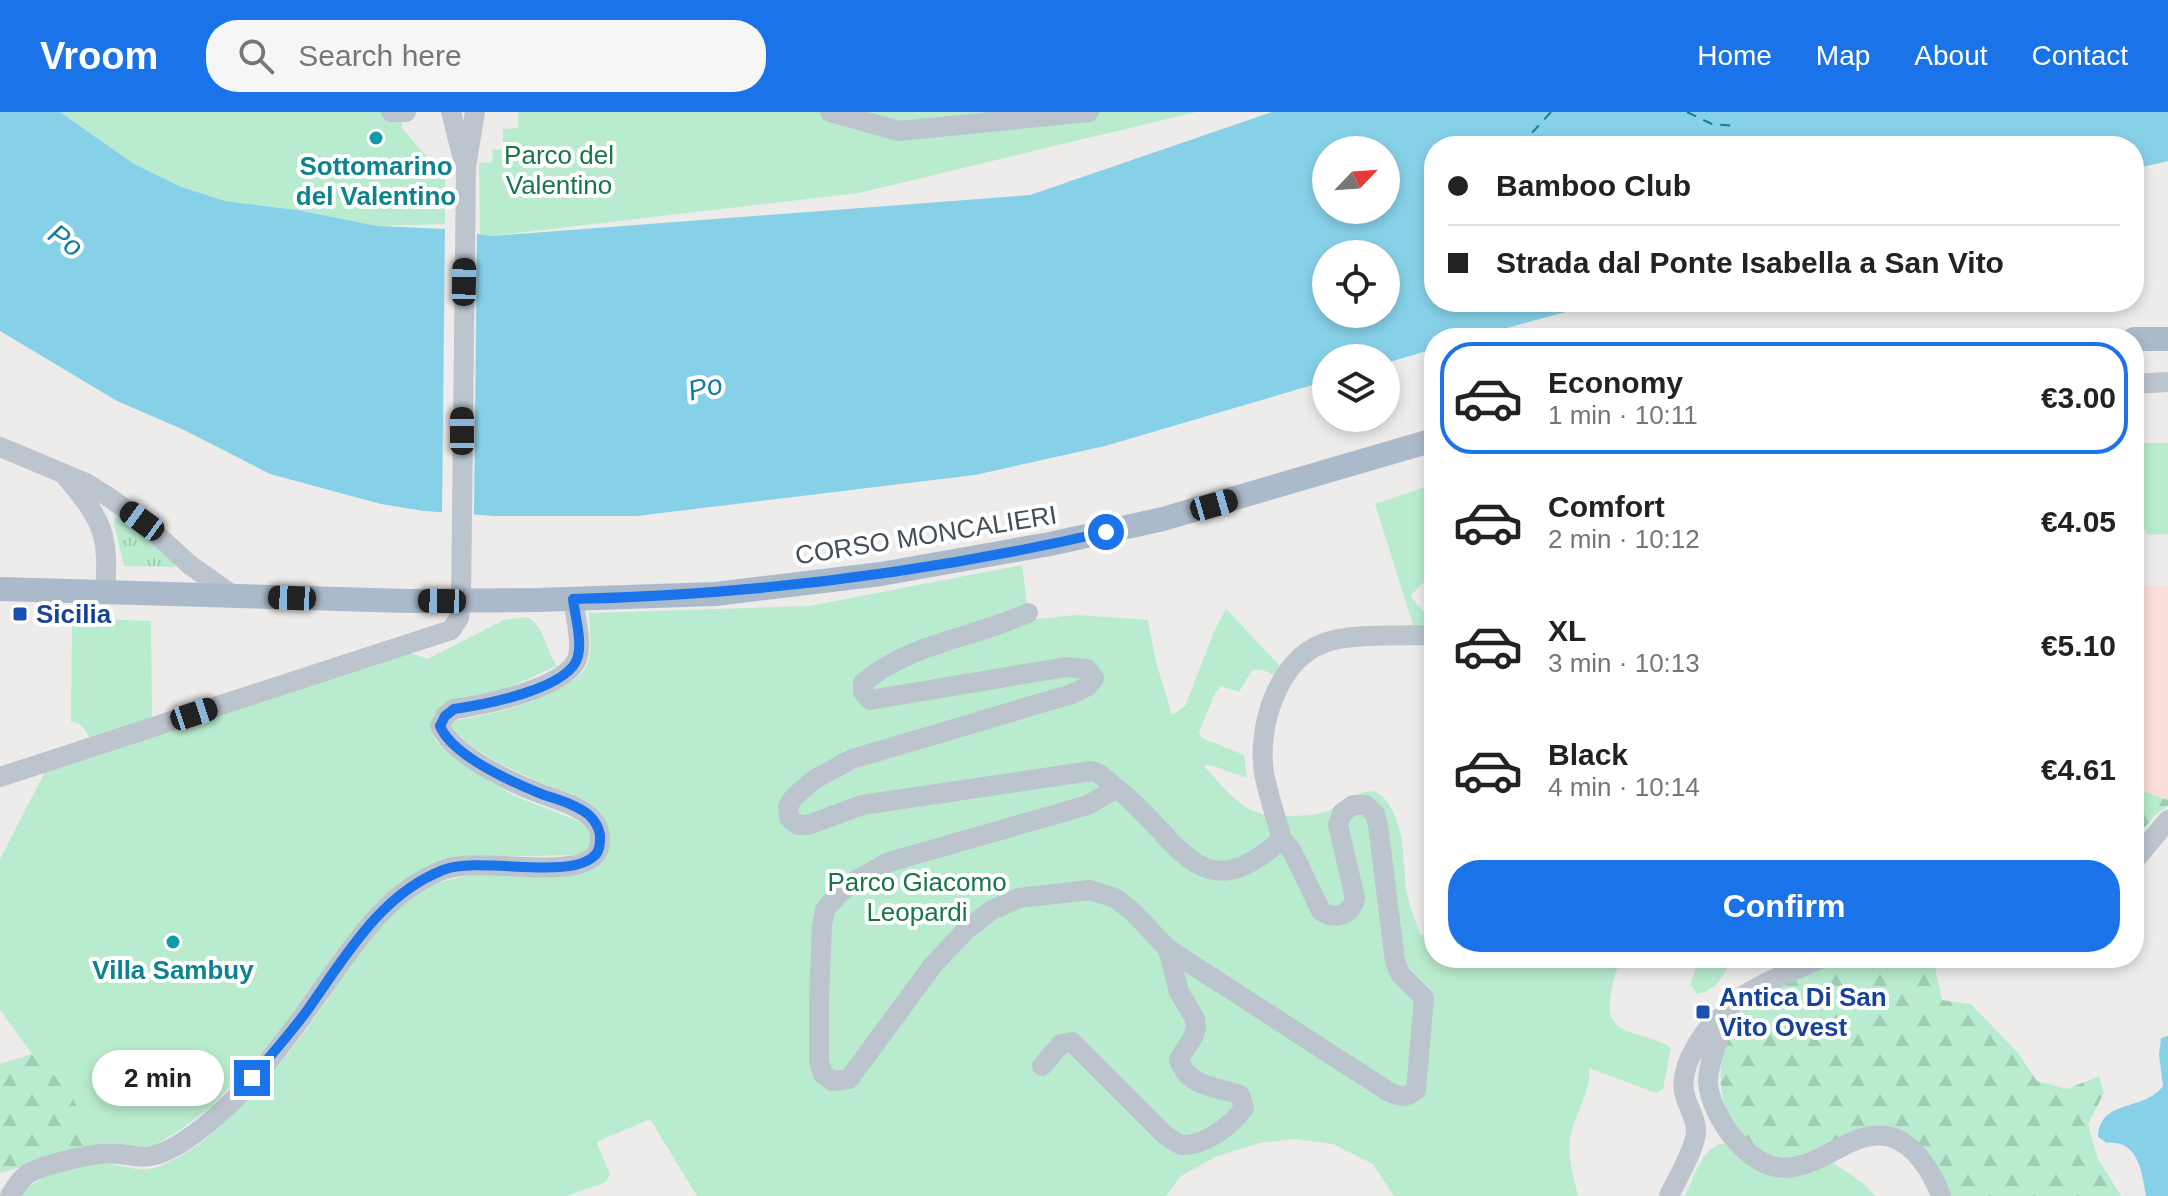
<!DOCTYPE html>
<html lang="en">
<head>
<meta charset="utf-8">
<style>
	:root { --surface:#fff; --page:#f6f6f6; --text:#222; --muted:#767676; --line:#e0e0e0; --accent:#1a73e8 }
	body { margin:0; font-family:Arial,sans-serif; background:var(--page); color:var(--text); height:100vh; display:flex; flex-direction:column; font-size:30px; white-space:nowrap }
	* { box-sizing:border-box; margin:0 }
	p { font-size:26px; color:var(--muted) }
	.icon { flex:none; width:44px; height:44px; fill:none; stroke:currentColor; stroke-width:2; stroke-linecap:round; stroke-linejoin:round }
	.map { position:relative; flex:1; overflow:hidden }
	.sheet { position:absolute; left:1424px; top:216px; width:720px; height:640px; display:flex; flex-direction:column; background:var(--surface); border-radius:32px; box-shadow:0 4px 12px #0003 }
	.sheet>* { flex:none }
	.banner { position:absolute; left:1424px; top:24px; width:720px; height:176px; border-radius:32px; box-shadow:0 4px 12px #0003; display:grid; align-content:center; height:176px; padding:0 24px; background:var(--surface) }
	.needle { width:52px; rotate:65deg }
	.fabs { position:absolute; left:1312px; top:24px; display:grid; gap:16px }
	.fabs a { display:grid; place-items:center; width:88px; height:88px; border-radius:50%; background:var(--surface); box-shadow:0 4px 12px #0003; font-size:40px }
	.end { position:absolute; width:36px; height:36px; margin:-18px; border:10px solid #1a73e8; background:#fff; box-shadow:0 0 0 4px #fff }
	.from { border-radius:50% }
	.bubble { position:absolute; height:56px; border-radius:28px; background:var(--surface); box-shadow:0 4px 12px #0003; font-size:26px; font-weight:600; line-height:56px; text-align:center }
	.car { position:absolute; width:24px; height:48px; margin:-24px -12px; border-radius:10px; box-shadow:0 0 6px 2px #0007; background:linear-gradient(#222 24%,#8ab4d8 0 40%,#222 0 76%,#8ab4d8 0 86%,#222 0) }
	.banner b { display:flex; align-items:center; gap:28px; height:76px; font-size:30px }
	.banner b+b { border-top:2px solid var(--line) }
	.banner i { width:20px; height:20px; background:var(--text) }
	ul { padding:14px 0 0; list-style:none }
	li { display:flex; align-items:center; gap:24px; height:112px; margin:0 16px 12px; padding:0 8px; border:4px solid transparent; border-radius:32px }
	li div { flex:1 }
	li b { display:block; font-size:30px }
	li em { font-style:normal; font-weight:600 }
	li.current { border-color:var(--accent) }
	li>.icon { width:72px; height:72px; stroke-width:1.5 }
	.cta { display:flex; gap:16px; margin-top:auto; padding:16px 24px }
	.cta a { flex:1; height:92px; border-radius:32px; background:var(--accent); color:#fff; font-size:32px; font-weight:600; line-height:92px; text-align:center }
	header { display:flex; align-items:center; gap:48px; box-sizing:border-box; height:112px; padding:0 40px; background:var(--accent); color:#fff }
	header strong { font-size:38px }
	nav { display:flex; gap:44px; margin-inline-start:auto; font-size:28px }
	.search { width:560px; height:72px; background:var(--page); display:flex; align-items:center; gap:20px; box-sizing:border-box; padding:0 28px; border-radius:32px; color:var(--muted); font-size:30px }
	.map>svg:first-child { display:block }
	.medical { fill:#f9deda }
	.grass { fill:url(#grass-tufts) }
	.forest { fill:url(#forest-firs) }
	.green { fill:#b9ecce }
	.water { fill:#87d1e8; fill-rule:evenodd }
	.pier { fill:#eeebeb }
	.lines { fill:none; stroke-linecap:round; stroke-linejoin:round }
	.ferry { stroke:#107d9f; stroke-width:2; stroke-dasharray:10 8; stroke-linecap:butt }
	.minor { stroke:#bcc5ce; stroke-width:20 }
	.major { stroke:#abbaca; stroke-width:24 }
	.route { stroke:#1a73e8; stroke-width:10 }
	.culture-dot { fill:#0f9aa8; stroke:#fff; stroke-width:3 }
	.transit-dot { fill:#1a4fb4; stroke:#fff; stroke-width:3 }
	.labels { text-anchor:middle; stroke-width:8; stroke-linejoin:round; paint-order:stroke }
	.park-label { font-size:26px; fill:#19764a; stroke:#fff }
	.culture-label { font-size:26px; font-weight:bold; fill:#0d838f; stroke:#fff }
	.street-label { font-size:26px; fill:#444e58; stroke:#fff }
	.transit-label { font-size:26px; font-weight:bold; fill:#164399; stroke:#fff; text-anchor:start }
	.water-label { font-size:28px; font-style:italic; fill:#107d9f; stroke:#fff }
</style>
</head>
<body>
<header>
<strong>Vroom</strong>
<div class="search"><svg class="icon" aria-label="search" viewBox="0 0 24 24"><circle cx="10" cy="10" r="6"/><path d="M15 15l6 6"/></svg>Search here</div>
<nav><a>Home</a><a>Map</a><a>About</a><a>Contact</a></nav>
</header>
<div class="map">
<svg width="2168" height="1084" viewBox="0 0 2168 1084">
	<defs>
		<pattern id="grass-tufts" width="24" height="20" patternUnits="userSpaceOnUse" patternTransform="scale(2)"><rect width="24" height="20" fill="#b9ecce"/><path d="M3 7l-1-3M5 7V3M7 7l1-3M15 17l-1-3M17 17v-4M19 17l1-3" fill="none" stroke="#a0ccb3"/></pattern>
		<pattern id="forest-firs" width="22" height="20" patternUnits="userSpaceOnUse" patternTransform="scale(2)"><rect width="22" height="20" fill="#b9ecce"/><path d="M5 1l3.5 6h-7zM16 11l3.5 6h-7z" fill="#a0ccb3"/></pattern>
	</defs>
	<rect width="100%" height="100%" fill="#eeebeb"/>
	<path class="medical" d="M2134,473L2168,474V688L2134,676Z"/>
	<path class="grass" d="M120,404L122,406L178,452L174,455L124,454L114,412L115,406Z"/>
	<g class="forest">
		<path d="M2134,676L2168,688V694L2155,703L2134,729Z"/>
		<path d="M1843,846H1933L1942,888L1971,892L2018,941L2037,969L2067,977L2099,964L2104,981L2088,1012L2097,1045L2121,1084H1950L1906,1025C1868,1032 1810,1051 1773,1045C1765,1044 1759,1038 1752,1033C1709,1002 1712,926 1750,891C1772,871 1815,858 1843,846Z"/>
		<path d="M32,942L68,976L96,1033L0,1061V952Z"/>
	</g>
	<g class="green">
		<path d="M60,0H402V16L445,66V112L378,114L297,98L225,89L179,74L134,52Z"/>
		<path d="M518,0H1196L859,81L491,124L480,122L479,51L493,50L492,38L503,37V17L518,16Z"/>
		<path d="M2144,331H2168V422L2148,423C2135,406 2140,359 2140,337Z"/>
		<path d="M1434,372V460L1411,483C1415,494 1427,499 1431,511L1428,516H1414L1375,392Z"/>
		<path d="M1022,453L1029,508L1075,503L1148,508L1156,550L1172,603L1185,594L1214,520L1226,497L1281,555L1276,564L1263,558H1252L1239,580L1221,574L1215,581L1199,620L1202,626L1244,643L1247,665C1232,664 1217,651 1204,654C1219,670 1238,696 1260,701C1274,705 1307,705 1321,701C1347,695 1372,657 1392,698C1405,723 1403,749 1406,776C1408,791 1415,807 1420,822L1434,827V846H1623C1615,857 1613,869 1611,882C1602,929 1643,916 1671,936L1663,977L1656,981L1589,956C1592,980 1573,1003 1570,1028C1568,1047 1574,1066 1578,1084H1394L1373,1052L1333,1032L1295,1027L1259,1031L1215,1045L1181,1064L1166,1084H697L650,1007L599,1029L597,1032L610,1062L606,1070L567,1084H18C32,1067 77,1051 100,1051C115,1051 133,1059 148,1057C159,1056 177,1046 187,1040C229,1015 291,941 319,900C352,855 381,795 436,772C476,756 537,761 580,761C597,755 605,750 605,731C606,721 608,710 601,702C588,685 565,681 547,673C514,659 475,642 451,615L453,610L461,607C488,605 580,580 588,551C593,536 589,516 589,501L809,494Z"/>
		<path d="M527,505C545,514 546,539 557,554L505,577L451,588L433,602L432,621L437,631L449,641L512,683L581,710L588,717L592,733L580,743L491,745L413,762L390,779L368,801L300,890L276,926L211,995L180,1018L157,1032L136,1037L112,1031L96,1033L68,976L32,942L0,898V747L45,660L407,542H414L427,547L504,508Z"/>
		<path d="M77,506L151,509L152,605L90,627C85,618 82,610 71,610L72,509Z"/>
		<path d="M1700,846H1731C1723,865 1719,877 1697,882L1690,872Z"/>
		<path d="M1726,1031L1749,1051L1830,1049L1863,1071L1875,1084H1685C1695,1064 1702,1033 1726,1031Z"/>
	</g>
	<g class="water">
		<path d="M0,0H60L134,52L179,74L225,89L297,98L378,114L445,117L491,124L1030,83L1272,0H2168V49L2134,57V34H1434V190H1602L1470,226H1434V237L1386,251V246H1326V269L1105,334L975,363L637,404H494L424,399L381,392L270,362L184,318L117,289L0,219ZM1326,38H1386V98H1326ZM1326,142H1386V202H1326Z"/>
		<path d="M2168,924V1084H2146C2142,1059 2138,1028 2107,1031L2098,1025C2100,986 2144,1000 2163,974L2159,943L2161,926Z"/>
	</g>
	<path class="pier" d="M445,113L477,118L474,406L442,405Z"/>
	<g class="lines">
		<g class="ferry">
			<path d="M1687,0L1712,12L1738,14"/>
			<path d="M1520,34L1551,0"/>
		</g>
		<g class="minor">
			<path d="M391,0H406"/>
			<path d="M451,0L463,47"/>
			<path d="M830,0L899,19L1089,0"/>
			<path d="M2134,272L2168,270"/>
			<path d="M0,335L86,371L110,386L142,409L190,453L234,484"/>
			<path d="M67,366C104,410 109,423 105,482"/>
			<path d="M1028,501C974,526 909,531 863,571V580L870,588L1066,555L1087,557L1094,566L1088,574L1072,582L852,647L815,667L794,685L788,694L789,706L798,713H808L862,693L1091,659C1104,662 1105,668 1115,675C1179,723 1198,804 1282,727L1292,739L1321,799C1335,808 1351,804 1355,786L1338,713L1342,701L1353,693H1366L1375,702L1378,713L1395,849L1400,862L1424,886L1416,978C1406,986 1400,985 1389,980L1168,837L1134,801L1115,786L1090,778L1019,786L992,798L967,817L933,853L849,967L832,969L823,962L819,950V887L822,814L825,798L837,784L851,771L889,750L1088,693L1110,680L1111,673"/>
			<path d="M0,665L451,518L459,506L461,490L466,55L475,0"/>
			<path d="M1282,727C1276,705 1268,683 1264,661C1257,616 1277,548 1324,531C1350,521 1404,524 1434,523"/>
			<path d="M2134,749L2168,708"/>
			<path d="M1822,846C1799,857 1754,873 1735,890C1726,898 1723,911 1720,922C1715,937 1708,954 1708,970C1710,1002 1744,1050 1777,1055C1818,1062 1851,1014 1891,1025C1915,1032 1933,1062 1941,1084"/>
			<path d="M1042,954L1061,932L1072,930L1166,1024L1181,1033C1205,1034 1231,1014 1244,996L1240,983C1216,974 1187,976 1179,947L1193,925L1196,916L1195,907L1179,880L1168,837"/>
			<path d="M10,1084C15,1076 21,1066 29,1061C45,1053 82,1044 100,1042C133,1038 138,1055 176,1034C235,999 281,935 320,880C355,832 386,780 443,758C480,744 567,768 593,745C600,739 600,732 600,723C599,716 594,707 588,703C575,692 554,687 539,681C510,670 453,643 440,614L445,604L454,597C482,593 571,576 578,544C582,527 575,504 573,487"/>
			<path d="M1669,1084C1677,1067 1694,1039 1696,1021C1697,1006 1686,993 1684,979C1680,953 1704,914 1727,901"/>
		</g>
		<g class="major">
			<path d="M2134,227H2168"/>
			<path d="M0,477L408,489L537,488L715,482L881,462L1050,432L1163,407L1434,328"/>
		</g>
	</g>
	<g class="lines">
		<path class="route" d="M252,966C270,944 289,923 306,900C344,847 379,783 443,758C480,744 566,768 593,745C600,740 600,732 600,723C599,716 594,708 589,703C577,693 559,688 544,683C514,671 453,645 440,614L445,604L454,597C482,593 571,577 578,544C582,527 575,504 573,487C752,483 931,460 1106,420"/>
	</g>
	<g class="culture-dot">
		<circle cx="376" cy="26" r="8"/>
		<circle cx="173" cy="830" r="8"/>
	</g>
	<g class="transit-dot">
		<rect x="12" y="494" width="16" height="16" rx="4"/>
		<rect x="1695" y="892" width="16" height="16" rx="4"/>
	</g>
	<g class="labels">
		<g class="park-label">
			<text x="559" y="52">Parco del<tspan x="559" dy="30">Valentino</tspan></text>
			<text x="917" y="779">Parco Giacomo<tspan x="917" dy="30">Leopardi</tspan></text>
		</g>
		<g class="culture-label">
			<text x="376" y="63">Sottomarino<tspan x="376" dy="30">del Valentino</tspan></text>
			<text x="173" y="867">Villa Sambuy</text>
		</g>
		<g class="street-label">
			<text transform="translate(926 423) rotate(-9)" y="9">CORSO MONCALIERI</text>
		</g>
		<g class="transit-label">
			<text x="36" y="511">Sicilia</text>
			<text x="1719" y="894">Antica Di San<tspan x="1719" dy="30">Vito Ovest</tspan></text>
		</g>
		<g class="water-label">
			<text transform="translate(66 128) rotate(35)" y="10">Po</text>
			<text transform="translate(705 275) rotate(-14)" y="10">Po</text>
		</g>
	</g>
</svg>
<div class="fabs">
<a><svg class="needle" viewBox="-14 -14 28 28"><path d="M0-13l5 13h-10z" fill="#e53935"/><path d="M0 13l5-13h-10z" fill="#767676"/></svg></a>
<a><svg class="icon" aria-label="locate" viewBox="0 0 24 24"><circle cx="12" cy="12" r="6"/><path d="M12 2v4M12 18v4M2 12h4M18 12h4"/></svg></a>
<a><svg class="icon" aria-label="layers" viewBox="0 0 24 24"><path d="M12 4l9 5-9 5-9-5zM3 14l9 5 9-5"/></svg></a>
</div>
<i class="end from" style="left:1106px;top:420px"></i>
<i class="end" style="left:252px;top:966px"></i>
<div class="bubble" style="left:92px;top:938px;width:132px">2 min</div>
<i class="car" style="left:464px;top:170px;rotate:1deg"></i>
<i class="car" style="left:462px;top:319px;rotate:0deg"></i>
<i class="car" style="left:1214px;top:393px;rotate:74deg"></i>
<i class="car" style="left:142px;top:409px;rotate:306deg"></i>
<i class="car" style="left:292px;top:486px;rotate:272deg"></i>
<i class="car" style="left:442px;top:489px;rotate:271deg"></i>
<i class="car" style="left:194px;top:602px;rotate:72deg"></i>
<div class="banner">
<b><i class="from"></i>Bamboo Club</b>
<b><i></i>Strada dal Ponte Isabella a San Vito</b>
</div>
<section class="sheet">
<ul>
<li class="current"><svg class="icon" aria-label="car" viewBox="0 0 24 24"><path d="M5 17H2v-5l4-1 3-4h7l3 4 3 1v5h-3M9 17h6M6 11h13"/><circle cx="7" cy="17" r="2"/><circle cx="17" cy="17" r="2"/></svg><div><b>Economy</b><p>1 min · 10:11</p></div><em>€3.00</em></li>
<li><svg class="icon" aria-label="car" viewBox="0 0 24 24"><path d="M5 17H2v-5l4-1 3-4h7l3 4 3 1v5h-3M9 17h6M6 11h13"/><circle cx="7" cy="17" r="2"/><circle cx="17" cy="17" r="2"/></svg><div><b>Comfort</b><p>2 min · 10:12</p></div><em>€4.05</em></li>
<li><svg class="icon" aria-label="car" viewBox="0 0 24 24"><path d="M5 17H2v-5l4-1 3-4h7l3 4 3 1v5h-3M9 17h6M6 11h13"/><circle cx="7" cy="17" r="2"/><circle cx="17" cy="17" r="2"/></svg><div><b>XL</b><p>3 min · 10:13</p></div><em>€5.10</em></li>
<li><svg class="icon" aria-label="car" viewBox="0 0 24 24"><path d="M5 17H2v-5l4-1 3-4h7l3 4 3 1v5h-3M9 17h6M6 11h13"/><circle cx="7" cy="17" r="2"/><circle cx="17" cy="17" r="2"/></svg><div><b>Black</b><p>4 min · 10:14</p></div><em>€4.61</em></li>
</ul>
<div class="cta"><a>Confirm</a></div>
</section>
</div>
</body>
</html>
